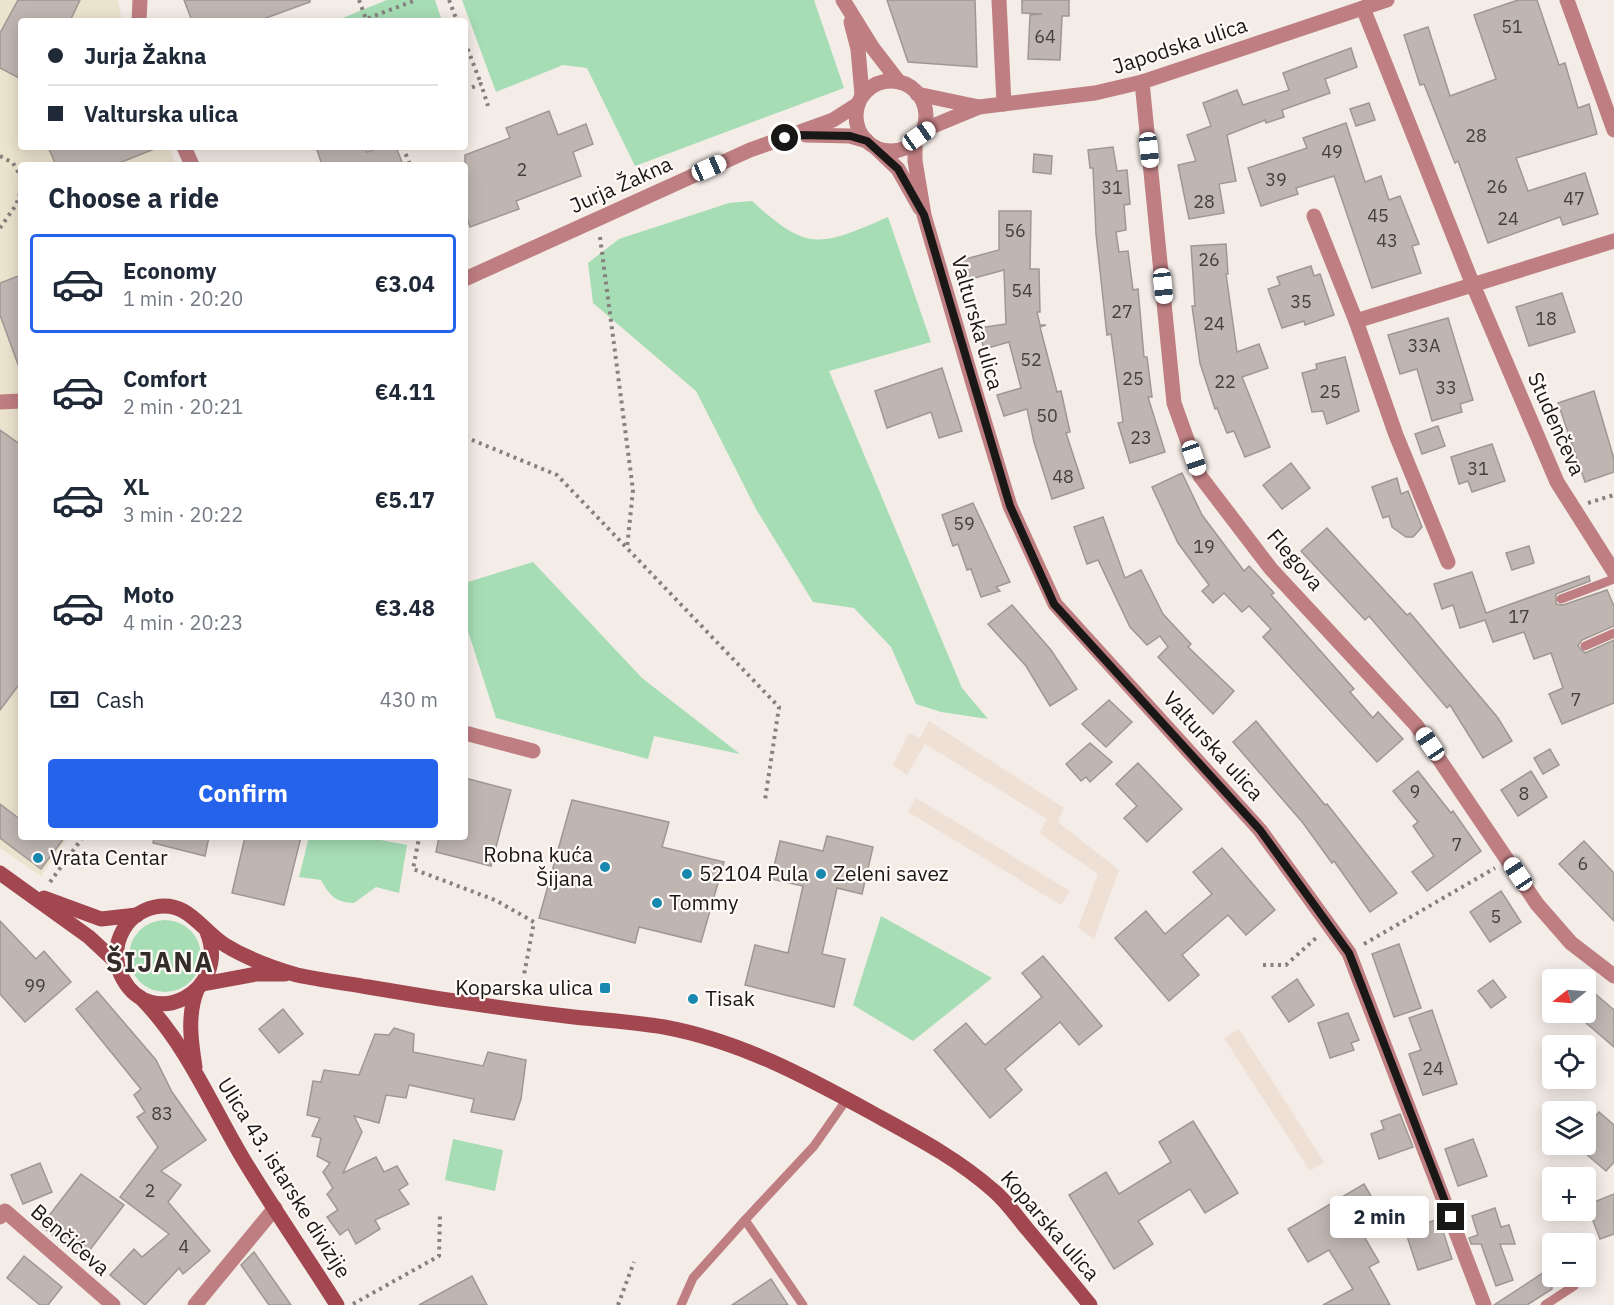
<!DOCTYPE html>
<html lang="en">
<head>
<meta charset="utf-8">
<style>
	:root { --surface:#fff; --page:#f6f6f7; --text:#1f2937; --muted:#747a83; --line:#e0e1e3; --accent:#2563eb }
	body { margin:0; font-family:"IBM Plex Sans",sans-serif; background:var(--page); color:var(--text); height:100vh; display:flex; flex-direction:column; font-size:22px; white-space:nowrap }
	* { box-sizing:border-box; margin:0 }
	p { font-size:20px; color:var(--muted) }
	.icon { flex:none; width:33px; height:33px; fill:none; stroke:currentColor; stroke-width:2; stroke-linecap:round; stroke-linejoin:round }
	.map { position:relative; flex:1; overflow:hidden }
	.details { position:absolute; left:18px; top:162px; width:450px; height:678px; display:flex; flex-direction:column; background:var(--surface); border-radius:6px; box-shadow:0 3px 15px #0003 }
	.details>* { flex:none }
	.hud { position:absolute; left:18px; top:18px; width:450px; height:132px; border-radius:6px; box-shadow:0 3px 15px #0003; display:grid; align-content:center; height:132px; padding:0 30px; background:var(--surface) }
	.needle { width:39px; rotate:253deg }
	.tools { position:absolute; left:1542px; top:969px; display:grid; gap:12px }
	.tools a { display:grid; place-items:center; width:54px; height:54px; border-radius:6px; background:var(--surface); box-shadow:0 3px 15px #0003; font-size:30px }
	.end { position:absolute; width:27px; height:27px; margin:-14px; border:8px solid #1a1816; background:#fff; box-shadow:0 0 0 3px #fff }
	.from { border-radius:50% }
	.bubble { position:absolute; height:42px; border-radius:6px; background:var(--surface); box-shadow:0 3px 15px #0003; font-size:20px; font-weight:800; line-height:42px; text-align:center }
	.car { position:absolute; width:18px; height:36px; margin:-18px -9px; border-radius:8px; box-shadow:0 0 4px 2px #0007; background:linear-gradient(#fff 24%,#345 0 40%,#fff 0 76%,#345 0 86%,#fff 0) }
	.hud b { display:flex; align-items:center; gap:21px; height:57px; font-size:22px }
	.hud b+b { border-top:2px solid var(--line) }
	.hud i { width:15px; height:15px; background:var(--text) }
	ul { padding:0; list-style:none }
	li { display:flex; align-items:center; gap:18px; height:99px; margin:0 12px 9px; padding:0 18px; border:3px solid transparent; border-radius:6px }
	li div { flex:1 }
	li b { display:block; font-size:22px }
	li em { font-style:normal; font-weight:800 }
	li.active { border-color:var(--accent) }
	li>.icon { width:54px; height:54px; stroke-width:1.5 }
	h2 { padding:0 30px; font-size:27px; line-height:72px }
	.pay { display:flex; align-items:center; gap:15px; height:66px; padding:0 30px; font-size:22px }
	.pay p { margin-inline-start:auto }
	.action { display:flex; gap:12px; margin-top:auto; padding:12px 30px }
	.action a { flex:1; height:69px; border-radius:6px; background:var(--accent); color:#fff; font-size:24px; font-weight:800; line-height:69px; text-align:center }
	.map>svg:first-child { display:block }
	.commercial { fill:#ece3ce }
	.built { fill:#efe0d6 }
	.green { fill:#a6ddb5 }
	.building { fill:#bfb6b2; stroke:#9f9793; stroke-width:1.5 }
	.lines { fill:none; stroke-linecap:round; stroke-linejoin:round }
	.path { stroke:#86817d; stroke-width:4; stroke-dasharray:3 4.5; stroke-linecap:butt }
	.service { stroke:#bf7e82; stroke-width:9 }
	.minor { stroke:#bf7e82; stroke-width:15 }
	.tertiary { stroke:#bf7e82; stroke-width:15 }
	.secondary { stroke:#a24650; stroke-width:15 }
	.route { stroke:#1a1816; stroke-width:8 }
	.poi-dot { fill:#1988ae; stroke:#fffaf7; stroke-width:2 }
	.labels { text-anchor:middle; stroke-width:4.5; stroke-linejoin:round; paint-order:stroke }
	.number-label { font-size:18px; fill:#43403d }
	.street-label { font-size:21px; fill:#1a1816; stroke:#fffaf7 }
	.poi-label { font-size:21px; fill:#1a1816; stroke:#fffaf7; text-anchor:start }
	.district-label { font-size:27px; font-weight:bold; letter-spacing:1.5px; fill:#332d29; stroke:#fffaf7 }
</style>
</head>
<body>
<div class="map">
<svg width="1614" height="1305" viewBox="0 0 1614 1305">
	<rect width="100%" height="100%" fill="#f4ece7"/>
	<path class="commercial" d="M0,0H118L122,21H21V147H169L176,165H21V837H68L41,876L0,848Z"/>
	<g class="built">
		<path d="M929,721L1064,808L1058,822L1119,870L1094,939L1078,928L1098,874L1039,833L1047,819L925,744L907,775L893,765L909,733L920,738Z"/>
		<path d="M916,798L1070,891L1061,905L908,812Z"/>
		<path d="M1239,1029L1324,1162L1310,1171L1224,1038Z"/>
	</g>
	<g class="green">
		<path d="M387,0H435L442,21H335Z"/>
		<path d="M462,0H814L844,88L635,166L587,68L563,65L496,92Z"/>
		<path d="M752,201C809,253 821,246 888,217L931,342L829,371L962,688L988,719L941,712L916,704L891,647L854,608L813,602L756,509L696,391L593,303L588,263L619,239L729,203Z"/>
		<path d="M533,562L642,678L740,754L654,736L648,759L496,718L465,622V583Z"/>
		<path d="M309,837H365L407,845L399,893L376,887L354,903C335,902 330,896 321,880L299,877Z"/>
		<path d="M881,916L992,978L913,1041L853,1005Z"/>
		<circle cx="165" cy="956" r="36"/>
		<path d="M453,1139L503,1150L495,1191L445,1180Z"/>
	</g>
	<g class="building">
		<path d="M18,0H80L70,21H21V79L0,68V33Z"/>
		<path d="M184,0H310V2L258,21H192Z"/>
		<path d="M887,0H975L977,67L908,62Z"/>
		<path d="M1022,0H1069V16H1062L1060,60L1028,59L1030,15L1042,14L1022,13Z"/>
		<path d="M1518,0H1537L1559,65L1565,63L1578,108L1589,104L1597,134L1516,158L1528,191L1585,173L1598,214L1563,225L1560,217L1488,243L1458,161L1455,163L1424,84L1420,85L1404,35L1428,27L1450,96L1496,79L1474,15Z"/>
		<path d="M1351,48L1357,67L1325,79L1330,93L1282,110L1284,117L1266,123L1265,120L1227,135L1236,181L1219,184L1224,213L1189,219L1178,165L1196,161L1187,135L1211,126L1203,103L1237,90L1243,105L1289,90L1283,73Z"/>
		<path d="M1369,103L1375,120L1356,126L1350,109Z"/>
		<path d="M549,111L558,135L586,124L593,144L573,152L581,176L516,201L519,209L470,227L465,212V155L510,138L506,128Z"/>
		<path d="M1346,123L1365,182L1381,176L1389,200L1400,196L1419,244L1412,246L1421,273L1372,288L1334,176L1296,188L1298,194L1261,206L1248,168L1307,148L1303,138Z"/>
		<path d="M48,147H157V148L114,165H56Z"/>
		<path d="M316,147H365L367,152L381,147H396L402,162L392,165H322Z"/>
		<path d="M1113,147L1117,171L1127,170L1130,204L1124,205L1126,230L1116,232L1119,252L1128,251L1133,290L1138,289L1144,357H1147L1152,397H1148L1165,452L1130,463L1118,423L1123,422L1111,334L1107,335L1096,234L1093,168H1090L1088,150Z"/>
		<path d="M1034,154L1052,156L1051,174L1033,172Z"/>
		<path d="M999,211H1031L1030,269H1039L1040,312H1037L1040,325H1046L1040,327L1057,392L1061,391L1070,432L1066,433L1084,488L1052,499L1034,442L1027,409L1004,416L997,395L1021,388L1009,342L984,349L978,328L1006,324L1004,270L963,281L958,261L999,250Z"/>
		<path d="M1226,244L1228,274H1226L1237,352L1259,344L1268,368L1242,377L1270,447L1245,457L1234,431L1227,433L1217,408L1215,409L1200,363L1192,306H1195L1191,246Z"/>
		<path d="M1311,266L1314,276L1320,274L1334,315L1305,325L1304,321L1282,328L1268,289L1280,285L1277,277Z"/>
		<path d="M21,275V366L19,367L0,315V283Z"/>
		<path d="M1562,293L1575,332L1529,346L1516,307Z"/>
		<path d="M1448,318L1473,400L1460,404L1462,412L1432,421L1417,369L1400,374L1388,335Z"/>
		<path d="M1345,357L1359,411L1327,424L1323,411L1312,412L1302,373L1317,369L1316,364Z"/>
		<path d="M942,368L962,431L939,438L931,412L887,428L875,391Z"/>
		<path d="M1594,391L1614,459V472L1585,482L1558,403Z"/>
		<path d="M1438,426L1445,446L1422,454L1415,434Z"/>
		<path d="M0,430L21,445V682L0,710Z"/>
		<path d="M1492,444L1505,481L1472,492L1468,481L1459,484L1451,457Z"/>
		<path d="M1291,463L1310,488L1282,509L1263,485Z"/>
		<path d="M1182,473L1202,515L1244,571L1249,566L1274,593L1271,595L1354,689L1350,692L1373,718L1378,712L1403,739L1377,762L1263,637L1271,629L1249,606L1242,612L1224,593L1213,603L1202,591L1209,585L1178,543L1152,487Z"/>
		<path d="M1397,478L1401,494L1408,491L1422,527L1413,537H1406L1392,527L1389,516L1383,518L1372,487Z"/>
		<path d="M973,503L1010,582L996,587L1000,591L981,597L971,569L967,570L958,544L953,546L942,515Z"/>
		<path d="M1103,517L1125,578L1141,570L1163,614L1191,644L1188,647L1234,691L1213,714L1158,657L1168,647L1160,636L1147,645L1130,627L1098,560L1087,564L1074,527Z"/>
		<path d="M1327,528L1407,615L1410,613L1498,718L1512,741L1483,758L1450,705L1447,708L1369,616L1365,620L1301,551Z"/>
		<path d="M1529,546L1534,563L1512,570L1506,553Z"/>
		<path d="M1472,572L1486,613L1589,576L1590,581L1556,594V604L1563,605L1607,590L1614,606V626L1582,640L1578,646L1585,653L1614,640V703L1562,724L1549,694L1563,688L1551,653L1534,659L1524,632L1493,642L1485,620L1460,628L1453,605L1442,609L1434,584Z"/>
		<path d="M1012,605L1051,650L1077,689L1050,706L1026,666L988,624Z"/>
		<path d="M1109,700L1132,722L1106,747L1082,724Z"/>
		<path d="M1256,721L1325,805L1327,804L1397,893L1370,912L1334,861L1332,863L1303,823L1233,742Z"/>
		<path d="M1090,743L1112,762L1090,782L1086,777L1081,781L1066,764Z"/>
		<path d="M1550,749L1559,765L1543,774L1534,758Z"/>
		<path d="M1138,763L1182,809L1147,842L1124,818L1137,806L1116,784Z"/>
		<path d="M1418,771L1451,813L1453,811L1481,851L1427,891L1412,872L1434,856L1413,826L1418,822L1393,791Z"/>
		<path d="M1531,771L1547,797L1518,816L1501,790Z"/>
		<path d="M465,778L511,790L491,866L436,852L439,837H465Z"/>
		<path d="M572,800L669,822L662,847L724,862L701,942L639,927L635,943L539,918Z"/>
		<path d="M0,804L21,820V837H65L41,869L0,838Z"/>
		<path d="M827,836L873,847L862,894L837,888L822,954L845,959L834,1007L745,985L755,945L788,953L803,886L771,879L780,841L823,851Z"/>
		<path d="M154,837H209L205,856L153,843Z"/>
		<path d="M245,837H301L284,905L232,893Z"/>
		<path d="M1584,841L1614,873V921L1559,864Z"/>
		<path d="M1222,848L1275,910L1246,935L1228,915L1182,955L1199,975L1169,1001L1115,938L1146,911L1165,934L1212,894L1193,872Z"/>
		<path d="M1501,891L1521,922L1490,942L1470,912Z"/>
		<path d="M0,921L36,959L44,951L71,982L25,1022L0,994Z"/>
		<path d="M1399,944L1421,1008L1394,1017L1372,954Z"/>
		<path d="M1043,956L1102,1026L1079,1045L1060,1022L1005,1069L1022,1090L990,1118L934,1050L966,1023L985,1045L1042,997L1022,973Z"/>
		<path d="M1297,979L1314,1005L1289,1022L1272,997Z"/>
		<path d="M1493,980L1506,997L1491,1008L1478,991Z"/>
		<path d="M1586,986L1614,1010V1047L1586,1023Z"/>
		<path d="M97,991L156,1060L172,1092L206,1140L161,1171L181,1185L168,1202L210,1251L183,1274L179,1268L145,1305L110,1275L134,1249L142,1257L169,1234L120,1197L158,1147L137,1117L145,1112L134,1095L141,1089L76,1009Z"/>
		<path d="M283,1009L303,1034L279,1053L259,1029Z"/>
		<path d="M1432,1010L1457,1084L1423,1095L1409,1054L1421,1050L1409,1018Z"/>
		<path d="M1348,1013L1359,1040L1351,1043L1354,1050L1330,1058L1318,1023Z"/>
		<path d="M394,1028L414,1034L413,1052L483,1066L488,1052L526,1060L521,1099L514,1120L471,1112L474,1099L409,1085L406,1098L386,1095L379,1123L354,1116L362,1132L343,1173L376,1157L384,1172L397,1166L408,1184L399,1190L409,1204L375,1220L380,1229L356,1244L348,1229L340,1235L327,1217L338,1210L327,1194L333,1188L323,1172L330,1163L317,1156L321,1138L312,1136L320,1118L307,1115L313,1081L321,1082L324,1070L359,1075L375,1034L389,1035Z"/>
		<path d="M1599,1112L1614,1125V1162L1606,1171L1586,1154V1127Z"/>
		<path d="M1400,1114L1413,1147L1379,1159L1371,1134L1384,1129L1381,1121Z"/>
		<path d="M1193,1121L1238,1193L1205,1213L1190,1189L1138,1221L1153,1244L1114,1269L1069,1195L1106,1172L1119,1194L1171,1162L1159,1142Z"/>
		<path d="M1473,1139L1487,1176L1458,1186L1445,1149Z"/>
		<path d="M40,1163L52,1192L23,1204L11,1175Z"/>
		<path d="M81,1174L124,1205L83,1259L41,1226Z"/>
		<path d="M1364,1184L1385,1220L1362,1233L1379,1262L1369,1267L1390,1305H1323L1353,1289L1329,1250L1308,1262L1288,1229Z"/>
		<path d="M1614,1194V1234L1600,1239L1587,1205Z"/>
		<path d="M1495,1208L1501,1227L1509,1225L1515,1244H1500L1513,1280L1496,1286L1481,1244H1471L1469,1238L1478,1235L1472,1216Z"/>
		<path d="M1439,1219L1452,1259L1418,1270L1405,1230Z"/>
		<path d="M254,1252L291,1305H269L241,1265Z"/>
		<path d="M24,1256L62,1287L48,1305H40L7,1278Z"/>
		<path d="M1552,1267V1289L1527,1305H1494Z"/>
		<path d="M472,1276L487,1305H419Z"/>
		<path d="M771,1279L788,1305H732Z"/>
	</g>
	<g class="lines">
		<g class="path">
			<path d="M359,0L366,19"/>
			<path d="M449,0L457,21"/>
			<path d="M361,21L416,0"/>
			<path d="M465,42L481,84"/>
			<path d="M465,90L481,84L488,106"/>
			<path d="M403,147L410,165"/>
			<path d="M0,156L13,163L21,177"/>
			<path d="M0,228L16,205L21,190"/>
			<path d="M600,237L633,490L627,548"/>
			<path d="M465,437L557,475L779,707L765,800"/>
			<path d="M1588,503L1614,495"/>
			<path d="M415,837L419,838L413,869L495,900L534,922L523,980"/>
			<path d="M50,882L83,837"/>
			<path d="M1364,944L1495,868"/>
			<path d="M1263,965H1286L1316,938"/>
			<path d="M353,1304L439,1256L440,1214"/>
			<path d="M618,1305L634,1262"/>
		</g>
		<g class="service">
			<path d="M1561,599L1614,579"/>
			<path d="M1585,646L1614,633"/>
			<path d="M745,1220L814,1146L847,1099"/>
			<path d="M681,1305L693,1278L745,1220L803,1305"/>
			<path d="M1545,1305L1574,1286"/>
		</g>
		<g class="minor">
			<path d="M999,0L1004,104"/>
			<path d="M1567,0L1614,130"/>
			<path d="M1363,8L1473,285L1557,482L1614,572"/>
			<path d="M139,21L140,0"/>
			<path d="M1142,82L1174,403L1200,476L1271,569L1416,725L1537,904L1571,943L1614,976"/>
			<path d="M806,135L850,136L867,141"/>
			<path d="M184,147L192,165"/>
			<path d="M1314,216L1356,321L1614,241"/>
			<path d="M465,279L750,150L833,120L858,104"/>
			<path d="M1356,321L1396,435L1448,562"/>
			<path d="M0,402L21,401"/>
			<path d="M465,733L533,751"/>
			<path d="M0,1217L5,1211L113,1305"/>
			<path d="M195,1305L275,1208"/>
		</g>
		<g class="tertiary">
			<path d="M843,0L872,47L899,82"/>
			<path d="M851,22L858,49L862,95"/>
			<circle cx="891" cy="116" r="35"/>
			<path d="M917,94L979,107"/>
			<path d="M919,136L933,126L979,107L1095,93L1142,82L1387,0"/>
			<path d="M915,141V161L924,215L974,387L1010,506L1055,604L1260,830L1349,953L1484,1305"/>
			<path d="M876,148L898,169L920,208"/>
		</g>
		<g class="secondary">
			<path d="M0,873L89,937L117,963"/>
			<path d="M44,898L101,919L137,915"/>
			<path d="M207,932C231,992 152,1032 123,979C107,951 122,914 155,907C188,900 201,930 225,945C246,958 273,968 297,975C320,980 344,983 368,987C436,999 505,1009 574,1017C604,1020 635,1022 664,1027C740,1041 807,1077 874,1114C916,1137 958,1159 994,1191C1007,1202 1017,1217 1028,1230C1049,1255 1070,1280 1090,1305"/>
			<path d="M203,984L256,974H285"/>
			<path d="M142,999C187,1045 212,1107 245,1162C274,1210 307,1257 337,1305"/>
			<path d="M195,1067C191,1042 187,1015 197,990"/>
		</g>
	</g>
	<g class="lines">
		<path class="route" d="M785,138L797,135L850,136L867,141L898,169L924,215L1010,506L1054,604L1260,830L1349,953L1451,1217"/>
	</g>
	<g class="poi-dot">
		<circle cx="38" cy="858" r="6"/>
		<circle cx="605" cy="867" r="6"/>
		<circle cx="687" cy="874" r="6"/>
		<circle cx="821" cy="874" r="6"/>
		<circle cx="657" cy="903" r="6"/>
		<rect x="599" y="982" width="12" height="12" rx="3"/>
		<circle cx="693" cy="999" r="6"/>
	</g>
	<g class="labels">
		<g class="number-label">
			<text x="1512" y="33">51</text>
			<text x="1045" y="43">64</text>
			<text x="1476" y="142">28</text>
			<text x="1332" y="158">49</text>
			<text x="522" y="176">2</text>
			<text x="1276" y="186">39</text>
			<text x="1497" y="193">26</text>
			<text x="1112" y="194">31</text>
			<text x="1574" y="205">47</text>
			<text x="1204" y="208">28</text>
			<text x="1378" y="222">45</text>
			<text x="1508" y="225">24</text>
			<text x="1015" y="237">56</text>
			<text x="1387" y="247">43</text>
			<text x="1209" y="266">26</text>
			<text x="1022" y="297">54</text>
			<text x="1301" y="308">35</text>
			<text x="1122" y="318">27</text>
			<text x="1546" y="325">18</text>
			<text x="1214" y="330">24</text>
			<text x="1424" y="352">33A</text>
			<text x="1031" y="366">52</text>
			<text x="1133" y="385">25</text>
			<text x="1225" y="388">22</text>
			<text x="1446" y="394">33</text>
			<text x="1330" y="398">25</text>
			<text x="1047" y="422">50</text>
			<text x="1141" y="444">23</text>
			<text x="1478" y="475">31</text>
			<text x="1063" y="483">48</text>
			<text x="964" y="530">59</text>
			<text x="1204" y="553">19</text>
			<text x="1519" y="623">17</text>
			<text x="1576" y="706">7</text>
			<text x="1415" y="798">9</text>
			<text x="1524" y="800">8</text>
			<text x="1457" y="851">7</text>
			<text x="1583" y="870">6</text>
			<text x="1496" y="923">5</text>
			<text x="35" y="992">99</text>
			<text x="1433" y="1075">24</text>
			<text x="162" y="1120">83</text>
			<text x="150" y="1197">2</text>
			<text x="184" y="1253">4</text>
		</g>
		<g class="street-label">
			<text transform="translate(1180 46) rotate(-18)" y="7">Japodska ulica</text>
			<text transform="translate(621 185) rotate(-24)" y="7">Jurja Žakna</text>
			<text transform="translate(977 323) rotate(74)" y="7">Valturska ulica</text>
			<text transform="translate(1556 424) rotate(66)" y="7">Studenčeva</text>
			<text transform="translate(1295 560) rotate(49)" y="7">Flegova</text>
			<text transform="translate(1213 746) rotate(48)" y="7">Valturska ulica</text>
			<text transform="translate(284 1178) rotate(58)" y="7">Ulica 43. istarske divizije</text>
			<text transform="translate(1050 1226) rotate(49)" y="7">Koparska ulica</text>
			<text transform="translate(70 1240) rotate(41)" y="7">Benčićeva</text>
		</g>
		<g class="poi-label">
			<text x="593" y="862" text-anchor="end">Robna kuća<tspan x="593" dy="24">Šijana</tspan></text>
			<text x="50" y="865">Vrata Centar</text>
			<text x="699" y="881">52104 Pula</text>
			<text x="833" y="881">Zeleni savez</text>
			<text x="669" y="910">Tommy</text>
			<text x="593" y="995" text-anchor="end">Koparska ulica</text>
			<text x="705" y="1006">Tisak</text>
		</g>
		<g class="district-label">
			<text x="160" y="972">ŠIJANA</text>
		</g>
	</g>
</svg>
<div class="tools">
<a><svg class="needle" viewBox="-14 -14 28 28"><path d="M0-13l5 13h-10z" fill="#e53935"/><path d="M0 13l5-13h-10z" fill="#747a83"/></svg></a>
<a><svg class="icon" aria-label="locate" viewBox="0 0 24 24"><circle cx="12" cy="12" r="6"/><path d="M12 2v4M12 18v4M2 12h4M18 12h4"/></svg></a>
<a><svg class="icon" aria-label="layers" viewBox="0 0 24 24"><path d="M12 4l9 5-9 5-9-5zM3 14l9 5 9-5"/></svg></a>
<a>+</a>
<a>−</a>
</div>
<i class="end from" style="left:785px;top:138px"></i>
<i class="end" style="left:1451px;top:1217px"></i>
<div class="bubble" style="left:1330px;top:1196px;width:99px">2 min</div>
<i class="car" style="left:919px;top:136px;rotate:55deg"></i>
<i class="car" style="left:1149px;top:150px;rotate:174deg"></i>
<i class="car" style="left:709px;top:168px;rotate:66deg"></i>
<i class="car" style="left:1163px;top:286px;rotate:174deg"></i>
<i class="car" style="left:1194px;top:458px;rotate:161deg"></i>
<i class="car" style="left:1430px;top:744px;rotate:326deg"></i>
<i class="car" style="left:1518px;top:874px;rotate:326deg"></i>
<div class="hud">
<b><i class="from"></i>Jurja Žakna</b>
<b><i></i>Valturska ulica</b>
</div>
<section class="details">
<h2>Choose a ride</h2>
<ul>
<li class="active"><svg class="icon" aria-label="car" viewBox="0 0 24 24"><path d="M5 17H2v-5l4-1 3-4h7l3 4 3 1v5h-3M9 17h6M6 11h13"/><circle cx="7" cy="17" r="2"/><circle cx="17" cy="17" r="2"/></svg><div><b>Economy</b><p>1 min · 20:20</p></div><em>€3.04</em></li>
<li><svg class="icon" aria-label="car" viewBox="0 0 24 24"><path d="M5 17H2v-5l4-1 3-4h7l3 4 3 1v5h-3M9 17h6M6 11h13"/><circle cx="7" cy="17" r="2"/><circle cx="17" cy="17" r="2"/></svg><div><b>Comfort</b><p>2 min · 20:21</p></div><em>€4.11</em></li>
<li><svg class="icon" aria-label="car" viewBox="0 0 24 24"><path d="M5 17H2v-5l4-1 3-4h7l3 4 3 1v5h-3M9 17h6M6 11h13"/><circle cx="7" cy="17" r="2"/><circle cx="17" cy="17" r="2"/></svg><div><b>XL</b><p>3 min · 20:22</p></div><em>€5.17</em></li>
<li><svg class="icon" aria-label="car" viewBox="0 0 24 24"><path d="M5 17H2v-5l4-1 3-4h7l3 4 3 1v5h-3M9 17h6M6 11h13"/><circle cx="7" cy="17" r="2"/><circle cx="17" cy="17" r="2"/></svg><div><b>Moto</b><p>4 min · 20:23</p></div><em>€3.48</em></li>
</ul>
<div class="pay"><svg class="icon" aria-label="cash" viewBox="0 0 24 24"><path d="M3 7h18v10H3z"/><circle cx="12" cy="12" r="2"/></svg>Cash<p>430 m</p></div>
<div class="action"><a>Confirm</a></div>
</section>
</div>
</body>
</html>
